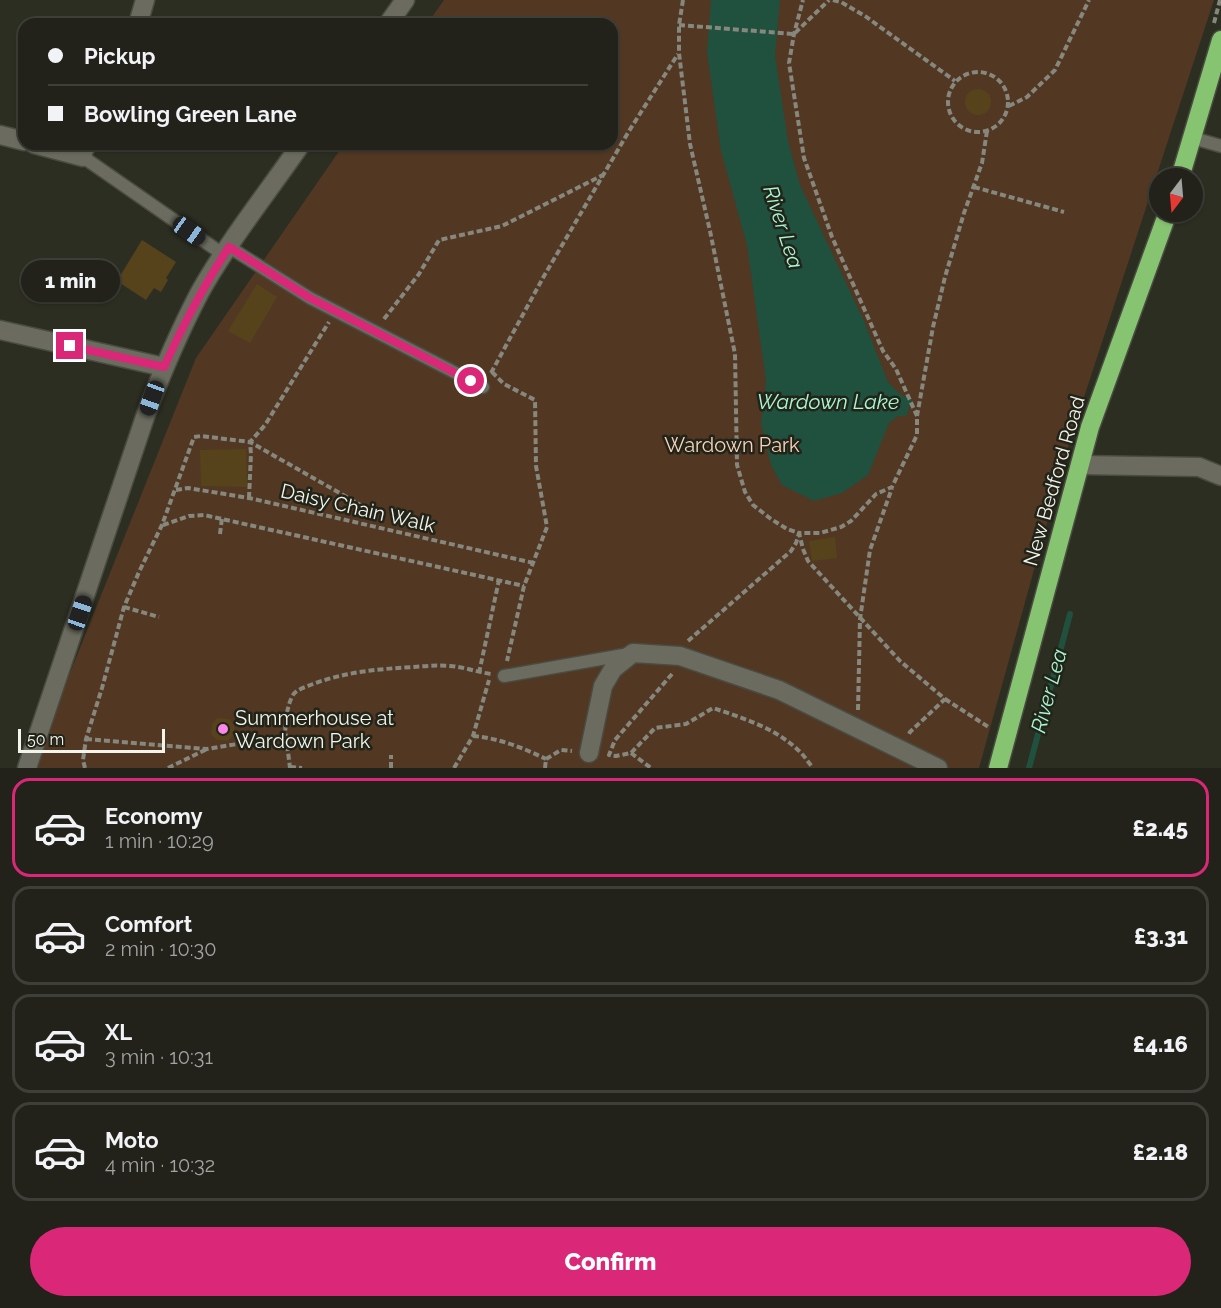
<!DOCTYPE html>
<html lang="en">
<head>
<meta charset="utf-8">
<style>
	:root { --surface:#22221a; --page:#2a2a23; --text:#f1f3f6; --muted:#a2a4a2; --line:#3f3f39; --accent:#db2777 }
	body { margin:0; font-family:Raleway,sans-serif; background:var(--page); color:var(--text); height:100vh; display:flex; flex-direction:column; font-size:22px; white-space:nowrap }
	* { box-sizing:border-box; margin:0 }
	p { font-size:20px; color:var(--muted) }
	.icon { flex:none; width:33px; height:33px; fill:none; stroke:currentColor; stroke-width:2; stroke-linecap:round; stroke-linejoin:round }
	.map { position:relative; height:768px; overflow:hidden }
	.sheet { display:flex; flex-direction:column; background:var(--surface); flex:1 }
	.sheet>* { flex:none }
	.hud { position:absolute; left:18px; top:18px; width:600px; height:132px; border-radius:18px; box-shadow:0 2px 4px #0004,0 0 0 2px var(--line); display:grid; align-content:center; height:132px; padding:0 30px; background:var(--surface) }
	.needle { width:39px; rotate:196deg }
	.controls { position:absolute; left:1149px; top:168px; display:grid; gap:12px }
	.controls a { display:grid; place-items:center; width:54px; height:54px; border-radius:50%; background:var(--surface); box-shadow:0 2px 4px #0004,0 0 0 2px var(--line); font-size:30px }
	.scale { position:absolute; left:18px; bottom:15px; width:147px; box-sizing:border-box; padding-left:6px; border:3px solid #f3f4ec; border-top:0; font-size:16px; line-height:21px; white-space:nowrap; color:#f3f4ec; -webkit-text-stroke:4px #232419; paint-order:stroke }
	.end { position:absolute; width:27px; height:27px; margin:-14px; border:8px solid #db2777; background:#fff; box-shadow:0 0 0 3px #fff }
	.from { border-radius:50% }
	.bubble { position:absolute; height:42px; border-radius:21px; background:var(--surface); box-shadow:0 2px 4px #0004,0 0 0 2px var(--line); font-size:20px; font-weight:800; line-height:42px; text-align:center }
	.car { position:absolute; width:18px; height:36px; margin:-18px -9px; border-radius:8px; box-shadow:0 0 4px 2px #0007; background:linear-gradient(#222 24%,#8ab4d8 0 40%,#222 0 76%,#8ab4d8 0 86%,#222 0) }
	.hud b { display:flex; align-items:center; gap:21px; height:57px; font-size:22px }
	.hud b+b { border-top:2px solid var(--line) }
	.hud i { width:15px; height:15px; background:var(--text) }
	ul { padding:10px 0 0; list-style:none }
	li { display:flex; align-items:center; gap:18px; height:99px; margin:0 12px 9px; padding:0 18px; border:3px solid var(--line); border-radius:18px }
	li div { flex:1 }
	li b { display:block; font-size:22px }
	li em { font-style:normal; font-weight:800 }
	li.current { border-color:var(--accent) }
	li>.icon { width:54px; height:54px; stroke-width:1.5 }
	.primary-button { display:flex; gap:12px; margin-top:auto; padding:12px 30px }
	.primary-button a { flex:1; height:69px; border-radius:36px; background:var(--accent); color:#fff; font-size:24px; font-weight:800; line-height:69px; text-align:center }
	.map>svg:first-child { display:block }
	.green { fill:#523723 }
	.water { fill:#20503e }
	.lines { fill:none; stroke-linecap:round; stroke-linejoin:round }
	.stream { stroke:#20503e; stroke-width:6 }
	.building { fill:#56431c }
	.lane-casing { stroke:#4a4b41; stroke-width:15 }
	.street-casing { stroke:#4a4b41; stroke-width:21 }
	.highway-casing { stroke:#4a4b41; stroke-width:21 }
	.path { stroke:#86877d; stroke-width:4; stroke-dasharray:6 3; stroke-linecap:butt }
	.lane { stroke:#6b6c5f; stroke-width:12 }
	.street { stroke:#6b6c5f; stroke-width:18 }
	.highway { stroke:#87c471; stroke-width:18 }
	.route { stroke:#db2777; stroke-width:8 }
	.poi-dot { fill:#fb87e6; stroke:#232419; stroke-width:2 }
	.labels { text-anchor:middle; stroke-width:5; stroke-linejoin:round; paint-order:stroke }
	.park-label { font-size:20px; fill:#f9d4ba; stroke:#232419 }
	.street-label { font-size:20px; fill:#f3f4ec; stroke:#232419 }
	.poi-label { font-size:20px; fill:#f3f4ec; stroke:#232419; text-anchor:start }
	.water-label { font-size:21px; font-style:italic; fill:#a8f8d5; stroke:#232419 }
</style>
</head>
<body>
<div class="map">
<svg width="1221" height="768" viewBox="0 0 1221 768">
	<rect width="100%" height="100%" fill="#2d2e22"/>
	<path class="green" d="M444,0H1214L1070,440L979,768H32L196,358L344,144H612V24H427Z"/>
	<path class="water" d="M711,0H780L775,55L788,141L800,185L864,321L888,382L900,394L912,400L906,416H898L889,423L868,475L842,493L814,501L782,485L771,465L761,424L766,381L747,245L721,151L707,52Z"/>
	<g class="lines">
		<path class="stream" d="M1029,768L1070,614"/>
	</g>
	<g class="building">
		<circle cx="978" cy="102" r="13"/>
		<path d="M142,240L176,262L166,278L168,280L161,292L154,288L146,300L117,281Z"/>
		<path d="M257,284L277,297L250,343L228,331Z"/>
		<path d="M246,449L247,487L201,486L200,450Z"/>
		<path d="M835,537L837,558L812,561L809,541Z"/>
		<path d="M217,718L229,719L234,725V735L227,741L217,740L211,734L212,725Z"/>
	</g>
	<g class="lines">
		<defs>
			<g id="lane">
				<path d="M1193,138L1221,146"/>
				<path d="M91,144L83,157L224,255"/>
				<path d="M229,247L310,298L483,387"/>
				<path d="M504,676L629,654"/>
			</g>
			<g id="street">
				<path d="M138,24L145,0"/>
				<path d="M388,24L405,0"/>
				<path d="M0,135L24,141"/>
				<path d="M34,144L83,157"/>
				<path d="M0,330L164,367"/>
				<path d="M1080,465L1199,467L1221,476"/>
				<path d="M589,753L603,686L613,669L633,653L680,656L779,690L938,768"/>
				<path d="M27,768L146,414C162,372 179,332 200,292C228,242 268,192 301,144"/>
			</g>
			<g id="highway">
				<path d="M1180,178L1221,40"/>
				<path d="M998,768L1090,427L1168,212"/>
			</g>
		</defs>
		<use href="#lane" class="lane-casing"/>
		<use href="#street" class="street-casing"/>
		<use href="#highway" class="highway-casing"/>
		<g class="path">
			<path d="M683,0L679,25V53L690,144L710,231L735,354L737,465L745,492L753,505L771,519L787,529L799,533L803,549L808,561L900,661L945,699L910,732L908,736"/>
			<path d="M833,0L841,2L865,16L955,81"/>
			<path d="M1214,23L1220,0"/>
			<path d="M679,25L794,34L829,0"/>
			<circle cx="978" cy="102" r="30"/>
			<path d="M1009,106L1027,97L1055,70L1089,0"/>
			<path d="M974,187L1064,212"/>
			<path d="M384,319L419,274L439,240L502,226L603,175"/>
			<path d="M492,372L504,384L535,400L536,466L547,527L524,586L507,661"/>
			<path d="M491,373L544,276L629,131L678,54"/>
			<path d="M917,416L933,327L945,277L964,213L982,163L987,131"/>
			<path d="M176,490L188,488L249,498L534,563"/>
			<path d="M249,498L251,454L250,442L265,425L329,322"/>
			<path d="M163,525L189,516L204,515L524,586"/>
			<path d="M220,534L222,518"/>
			<path d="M124,607L159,617"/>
			<path d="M688,641L791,551L796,543L799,533H820L841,527L851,521L876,494L892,487L917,435V416L896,369L883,351L832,237L804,158L789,63L794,34L803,0"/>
			<path d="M479,673L499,580"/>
			<path d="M672,674L615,740L609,755L616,756L631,753L655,728L686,724L713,708C743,718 775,728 798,750C804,755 808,762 813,768"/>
			<path d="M945,699L990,728"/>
			<path d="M858,710L860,619L870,550L892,488"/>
			<path d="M286,736L290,768"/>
			<path d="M473,736C498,738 524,748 546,759"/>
			<path d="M86,739L207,749L286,736C284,726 287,705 293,695C297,689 306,687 313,684C345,672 378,669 413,667C425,666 437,665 450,666C464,667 477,672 491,674"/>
			<path d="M631,753L651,768"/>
			<path d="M546,759L561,750L572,751"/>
			<path d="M290,767L302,768"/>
			<path d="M85,768L83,760L86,739L102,688L124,607L139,572L162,525L194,437L201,436L250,442L373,512"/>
			<path d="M168,768L207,749"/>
			<path d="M391,768V755"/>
			<path d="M454,768L473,736L489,680"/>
			<path d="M545,768L546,759"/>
		</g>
		<use href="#lane" class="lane"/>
		<use href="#street" class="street"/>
		<use href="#highway" class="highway"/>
	</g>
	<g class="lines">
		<path class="route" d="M70,346L164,367C183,325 204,285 229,247L310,298L471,381"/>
	</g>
	<circle class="poi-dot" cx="223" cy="729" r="6"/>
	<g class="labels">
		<g class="park-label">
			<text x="732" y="452">Wardown Park</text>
		</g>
		<g class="street-label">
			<text transform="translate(1054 481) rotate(-74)" y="7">New Bedford Road</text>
			<text transform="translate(358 508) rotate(13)" y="7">Daisy Chain Walk</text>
		</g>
		<g class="poi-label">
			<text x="235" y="725">Summerhouse at<tspan x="235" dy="23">Wardown Park</tspan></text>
		</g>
		<g class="water-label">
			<text transform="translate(783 227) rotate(72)" y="7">River Lea</text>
			<text x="828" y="409">Wardown Lake</text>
			<text transform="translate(1049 691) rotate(-75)" y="7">River Lea</text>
		</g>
	</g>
</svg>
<div class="controls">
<a><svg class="needle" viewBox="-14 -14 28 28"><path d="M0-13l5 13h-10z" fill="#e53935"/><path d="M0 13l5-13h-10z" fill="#a2a4a2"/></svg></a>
</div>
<div class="scale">50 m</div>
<i class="end from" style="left:471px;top:381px"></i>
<i class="end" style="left:70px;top:346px"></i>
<div class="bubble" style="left:21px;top:260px;width:99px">1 min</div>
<i class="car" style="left:189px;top:231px;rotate:125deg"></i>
<i class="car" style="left:152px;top:398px;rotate:200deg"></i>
<i class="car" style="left:80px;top:613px;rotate:19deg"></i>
<div class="hud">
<b><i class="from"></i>Pickup</b>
<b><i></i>Bowling Green Lane</b>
</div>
</div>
<section class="sheet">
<ul>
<li class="current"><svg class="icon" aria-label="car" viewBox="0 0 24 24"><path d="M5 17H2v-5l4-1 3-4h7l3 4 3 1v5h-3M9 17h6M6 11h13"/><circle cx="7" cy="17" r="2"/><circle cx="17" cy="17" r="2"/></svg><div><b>Economy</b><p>1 min · 10:29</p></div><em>£2.45</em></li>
<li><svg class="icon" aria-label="car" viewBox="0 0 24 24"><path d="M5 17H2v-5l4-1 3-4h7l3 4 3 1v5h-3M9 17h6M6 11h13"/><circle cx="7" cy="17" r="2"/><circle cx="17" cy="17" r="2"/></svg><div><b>Comfort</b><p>2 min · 10:30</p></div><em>£3.31</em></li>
<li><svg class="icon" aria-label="car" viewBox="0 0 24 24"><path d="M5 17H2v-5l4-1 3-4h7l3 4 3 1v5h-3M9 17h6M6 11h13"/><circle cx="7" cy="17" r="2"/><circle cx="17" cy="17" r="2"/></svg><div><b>XL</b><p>3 min · 10:31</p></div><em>£4.16</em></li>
<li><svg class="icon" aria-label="car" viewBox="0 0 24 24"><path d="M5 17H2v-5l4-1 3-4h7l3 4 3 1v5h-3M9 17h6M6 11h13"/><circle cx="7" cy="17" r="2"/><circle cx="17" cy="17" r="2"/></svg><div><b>Moto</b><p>4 min · 10:32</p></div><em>£2.18</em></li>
</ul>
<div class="primary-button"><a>Confirm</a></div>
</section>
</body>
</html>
